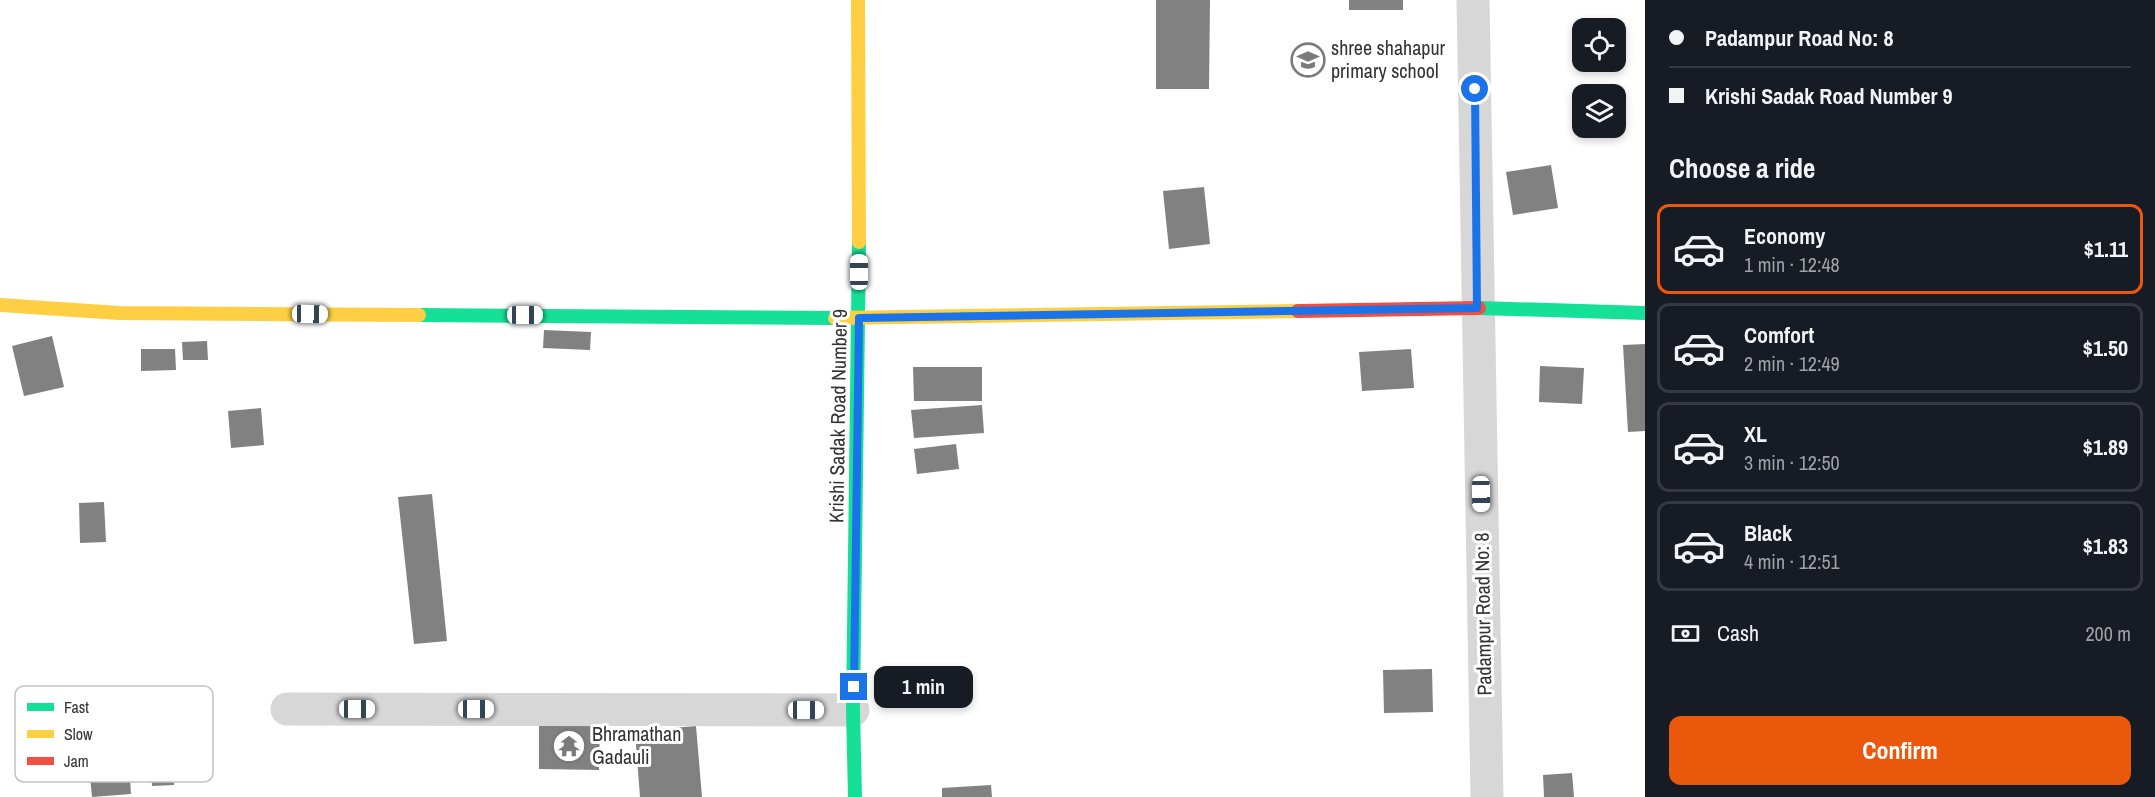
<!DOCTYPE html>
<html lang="en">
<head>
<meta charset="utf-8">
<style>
	:root { --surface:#171b24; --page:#20242c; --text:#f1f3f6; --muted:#9ea1a6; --line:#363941; --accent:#ea580c }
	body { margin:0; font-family:"Archivo Narrow",sans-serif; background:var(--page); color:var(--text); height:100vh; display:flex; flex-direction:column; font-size:22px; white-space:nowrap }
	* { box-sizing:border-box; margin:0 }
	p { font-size:20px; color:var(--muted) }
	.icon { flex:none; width:33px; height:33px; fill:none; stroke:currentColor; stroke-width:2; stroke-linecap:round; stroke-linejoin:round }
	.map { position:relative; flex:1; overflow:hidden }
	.panel { display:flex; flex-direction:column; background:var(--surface); width:510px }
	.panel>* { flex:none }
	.hud { display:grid; align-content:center; height:132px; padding:0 24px; background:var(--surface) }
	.tools { position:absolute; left:1572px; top:18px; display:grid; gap:12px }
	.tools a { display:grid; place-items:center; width:54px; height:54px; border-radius:12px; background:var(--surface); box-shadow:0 3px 9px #0003; font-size:30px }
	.end { position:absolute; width:27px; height:27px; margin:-14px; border:8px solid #1a73e8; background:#fff; box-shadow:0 0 0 3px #fff }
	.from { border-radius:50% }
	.bubble { position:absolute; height:42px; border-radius:12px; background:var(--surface); box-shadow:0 3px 9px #0003; font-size:20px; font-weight:800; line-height:42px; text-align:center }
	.car { position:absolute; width:18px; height:36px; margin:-18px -9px; border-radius:8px; box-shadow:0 0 4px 2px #0007; background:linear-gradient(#fff 24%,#345 0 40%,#fff 0 76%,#345 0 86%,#fff 0) }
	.hud b { display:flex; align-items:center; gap:21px; height:57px; font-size:22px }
	.hud b+b { border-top:2px solid var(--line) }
	.hud i { width:15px; height:15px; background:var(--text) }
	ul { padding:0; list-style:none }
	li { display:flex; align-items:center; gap:18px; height:90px; margin:0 12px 9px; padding:0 12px; border:3px solid var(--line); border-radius:12px }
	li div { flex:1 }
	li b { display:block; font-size:22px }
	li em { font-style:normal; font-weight:800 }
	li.selected { border-color:var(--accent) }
	li>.icon { width:54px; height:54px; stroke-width:1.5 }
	h2 { padding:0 24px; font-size:27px; line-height:72px }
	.pay { display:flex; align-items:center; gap:15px; height:66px; padding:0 24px; font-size:22px }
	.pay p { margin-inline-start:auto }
	.action { display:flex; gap:12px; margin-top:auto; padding:12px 24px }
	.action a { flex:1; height:69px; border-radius:12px; background:var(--accent); color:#fff; font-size:24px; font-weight:800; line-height:69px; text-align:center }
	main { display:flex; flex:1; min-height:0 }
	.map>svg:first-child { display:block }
	.building { fill:#818181 }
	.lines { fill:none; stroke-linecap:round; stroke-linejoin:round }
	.street { stroke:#d7d7d7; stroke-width:33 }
	.fast { stroke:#16e098; stroke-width:14 }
	.slow { stroke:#ffcf43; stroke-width:14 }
	.jam { stroke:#f24e42; stroke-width:14 }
	.route { stroke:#1a73e8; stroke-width:8 }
	.labels { text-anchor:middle; stroke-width:6; stroke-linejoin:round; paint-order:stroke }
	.poi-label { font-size:20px; fill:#333; stroke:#fff; text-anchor:start }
	.street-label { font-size:20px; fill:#333; stroke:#fff }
	.key { fill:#fff; stroke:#c2c2c2; stroke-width:1.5 }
	.key-label { font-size:16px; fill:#333 }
</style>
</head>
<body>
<main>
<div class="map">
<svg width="1645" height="797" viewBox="0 0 1645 797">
	<rect width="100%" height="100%" fill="#fff"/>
	<g class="building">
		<path d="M1156,0H1210L1209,89H1156Z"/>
		<rect x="1349" y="0" width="54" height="10"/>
		<path d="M1551,165L1558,208L1513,215L1506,172Z"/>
		<path d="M1204,187L1210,244L1169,249L1163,191Z"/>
		<path d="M544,330L591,332L590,350L543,348Z"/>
		<path d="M52,336L64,387L24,396L12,346Z"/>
		<path d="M207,341L208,360H183L182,342Z"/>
		<path d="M1645,344V431L1628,432L1623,345Z"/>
		<path d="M141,349H175L176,370L141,371Z"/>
		<path d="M1411,349L1414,388L1362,391L1359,352Z"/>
		<path d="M1540,366L1584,368L1582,404L1539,402Z"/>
		<path d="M913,367H982V401H914Z"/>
		<path d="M982,405L984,433L914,438L911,410Z"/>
		<path d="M261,408L264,445L231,448L228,411Z"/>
		<path d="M956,444L959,469L917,474L914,449Z"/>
		<path d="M432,494L447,641L414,644L398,497Z"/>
		<path d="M104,502L106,542L80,543L79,503Z"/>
		<path d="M1432,669L1433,712L1384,713L1383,670Z"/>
		<path d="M539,721L600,722L599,770L539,769Z"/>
		<path d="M696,726L702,797H640L635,731Z"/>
		<path d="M129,763L131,794L92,797L89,766Z"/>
		<path d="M173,767L174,785L152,786L151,768Z"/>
		<path d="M1572,773L1574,797H1544L1543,775Z"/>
		<path d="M991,785L992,797H942V788Z"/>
	</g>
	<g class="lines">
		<g class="street">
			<path d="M1473,0L1487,797"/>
			<path d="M287,709L853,710"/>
		</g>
		<g class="fast">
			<path d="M1479,308L1645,313"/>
			<path d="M419,315L835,318"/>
			<path d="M855,797L853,710L859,242"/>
		</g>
		<g class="slow">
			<path d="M858,0L859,242"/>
			<path d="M0,305L119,313L419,315"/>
			<path d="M835,318L1298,311"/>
		</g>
		<path class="jam" d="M1298,311L1479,308"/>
	</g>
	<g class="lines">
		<path class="route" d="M854,687L859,318L1477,308L1475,89"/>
	</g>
	<defs>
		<symbol id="school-ring" viewBox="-11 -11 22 22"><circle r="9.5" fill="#fff" stroke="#7a7a7a" stroke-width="1.5"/><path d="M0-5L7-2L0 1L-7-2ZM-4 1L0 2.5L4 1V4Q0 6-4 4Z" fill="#7a7a7a"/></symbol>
		<symbol id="temple-ring" viewBox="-11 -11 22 22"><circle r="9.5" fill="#fff" stroke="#7a7a7a" stroke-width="1.5"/><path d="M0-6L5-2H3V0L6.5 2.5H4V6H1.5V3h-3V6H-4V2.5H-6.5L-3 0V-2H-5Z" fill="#7a7a7a"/></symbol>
	</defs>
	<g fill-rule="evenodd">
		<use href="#school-ring" x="1289" y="41" width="38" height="38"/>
		<use href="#temple-ring" x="550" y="727" width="38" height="38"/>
	</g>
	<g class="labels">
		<g class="poi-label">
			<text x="1331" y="55">shree shahapur<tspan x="1331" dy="23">primary school</tspan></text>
			<text x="592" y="741">Bhramathan<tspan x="592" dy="23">Gadauli</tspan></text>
		</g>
		<g class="street-label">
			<text transform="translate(838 416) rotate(-89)" y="7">Krishi Sadak Road Number 9</text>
			<text transform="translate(1483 614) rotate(-91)" y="7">Padampur Road No: 8</text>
		</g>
	</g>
	<rect x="15" y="686" width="198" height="96" rx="9" class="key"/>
	<rect x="27" y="703" width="27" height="8" fill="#16e098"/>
	<rect x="27" y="730" width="27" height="8" fill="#ffcf43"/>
	<rect x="27" y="757" width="27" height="8" fill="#f24e42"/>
	<g class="key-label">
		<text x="64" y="713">Fast</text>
		<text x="64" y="740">Slow</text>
		<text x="64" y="767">Jam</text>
	</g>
</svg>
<div class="tools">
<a><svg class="icon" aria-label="locate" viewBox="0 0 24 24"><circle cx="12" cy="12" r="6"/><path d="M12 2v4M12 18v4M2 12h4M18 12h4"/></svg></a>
<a><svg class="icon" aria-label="layers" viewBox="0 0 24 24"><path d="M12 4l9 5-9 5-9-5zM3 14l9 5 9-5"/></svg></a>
</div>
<i class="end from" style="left:1475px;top:89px"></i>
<i class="end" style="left:854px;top:687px"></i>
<div class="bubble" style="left:874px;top:666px;width:99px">1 min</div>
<i class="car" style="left:859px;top:272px;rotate:0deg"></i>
<i class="car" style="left:310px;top:314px;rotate:91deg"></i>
<i class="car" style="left:525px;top:315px;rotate:90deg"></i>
<i class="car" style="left:1481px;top:494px;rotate:179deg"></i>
<i class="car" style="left:357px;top:709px;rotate:90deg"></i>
<i class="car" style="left:476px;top:709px;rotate:90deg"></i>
<i class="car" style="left:806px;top:710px;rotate:90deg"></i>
</div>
<section class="panel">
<div class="hud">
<b><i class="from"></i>Padampur Road No: 8</b>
<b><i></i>Krishi Sadak Road Number 9</b>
</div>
<h2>Choose a ride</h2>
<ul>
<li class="selected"><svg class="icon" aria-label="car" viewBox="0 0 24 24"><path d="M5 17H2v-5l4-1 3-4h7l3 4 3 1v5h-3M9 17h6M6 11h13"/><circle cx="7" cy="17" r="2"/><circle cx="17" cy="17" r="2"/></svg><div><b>Economy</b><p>1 min · 12:48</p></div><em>$1.11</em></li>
<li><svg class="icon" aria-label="car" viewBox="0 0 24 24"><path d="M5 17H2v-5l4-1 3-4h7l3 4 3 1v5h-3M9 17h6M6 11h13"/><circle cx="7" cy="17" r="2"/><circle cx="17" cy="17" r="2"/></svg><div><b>Comfort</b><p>2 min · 12:49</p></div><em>$1.50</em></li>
<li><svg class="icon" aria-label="car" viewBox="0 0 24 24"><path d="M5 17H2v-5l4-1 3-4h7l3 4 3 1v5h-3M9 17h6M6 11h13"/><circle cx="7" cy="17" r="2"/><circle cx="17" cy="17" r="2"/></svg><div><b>XL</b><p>3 min · 12:50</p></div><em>$1.89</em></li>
<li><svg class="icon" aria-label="car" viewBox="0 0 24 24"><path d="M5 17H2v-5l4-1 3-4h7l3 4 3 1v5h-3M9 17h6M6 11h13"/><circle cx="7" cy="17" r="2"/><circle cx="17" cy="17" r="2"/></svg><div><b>Black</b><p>4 min · 12:51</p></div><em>$1.83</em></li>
</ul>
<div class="pay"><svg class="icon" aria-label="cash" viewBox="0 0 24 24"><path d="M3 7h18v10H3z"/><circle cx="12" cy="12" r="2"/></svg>Cash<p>200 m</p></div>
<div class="action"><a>Confirm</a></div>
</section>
</main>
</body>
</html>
